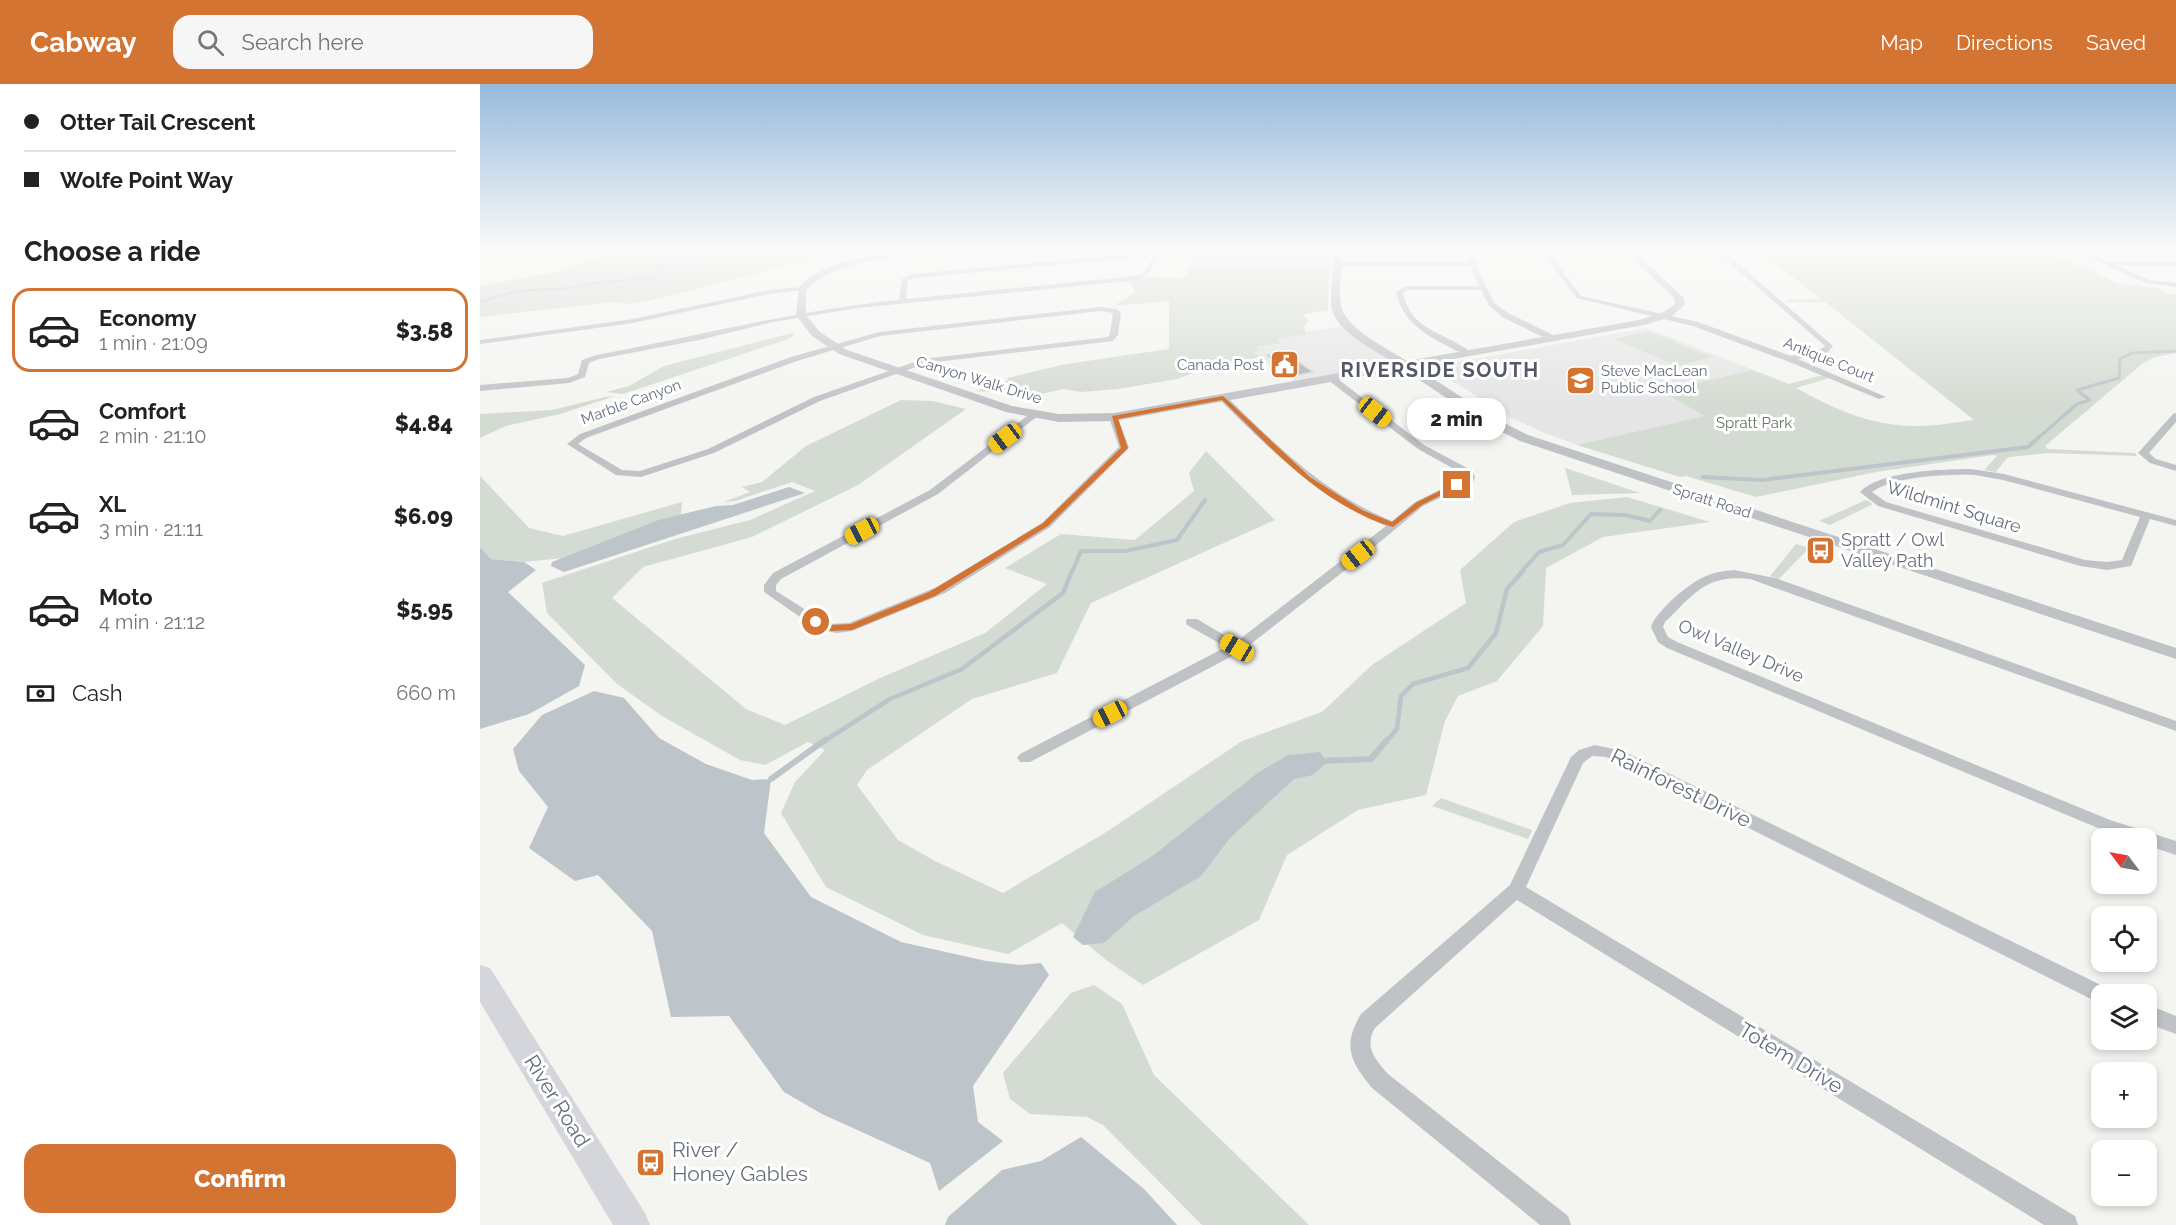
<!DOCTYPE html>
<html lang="en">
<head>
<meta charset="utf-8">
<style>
	:root { --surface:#fff; --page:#f6f6f6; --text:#222; --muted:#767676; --line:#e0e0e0; --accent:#d37432 }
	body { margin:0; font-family:Raleway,sans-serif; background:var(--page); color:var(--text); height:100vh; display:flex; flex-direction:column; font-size:22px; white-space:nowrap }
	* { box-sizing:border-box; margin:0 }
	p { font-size:20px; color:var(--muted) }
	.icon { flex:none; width:33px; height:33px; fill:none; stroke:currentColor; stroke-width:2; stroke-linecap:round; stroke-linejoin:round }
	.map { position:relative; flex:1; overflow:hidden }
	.details { display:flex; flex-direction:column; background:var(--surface); width:480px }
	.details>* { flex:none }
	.top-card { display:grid; align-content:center; height:132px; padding:0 24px; background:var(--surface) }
	.needle { width:39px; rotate:302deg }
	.buttons { position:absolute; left:1611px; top:744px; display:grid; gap:12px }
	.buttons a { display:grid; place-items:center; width:66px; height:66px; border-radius:12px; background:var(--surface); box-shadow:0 3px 9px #0003; font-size:30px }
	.end { position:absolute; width:27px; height:27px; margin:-14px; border:8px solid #d37432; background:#fff; box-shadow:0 0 0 3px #fff }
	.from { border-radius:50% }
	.bubble { position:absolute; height:42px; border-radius:18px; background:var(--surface); box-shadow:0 3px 9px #0003; font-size:20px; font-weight:800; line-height:42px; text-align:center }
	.car { position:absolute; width:18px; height:36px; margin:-18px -9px; border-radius:8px; box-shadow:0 0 4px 2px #0007; background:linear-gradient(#f5c518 24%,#345 0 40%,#f5c518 0 76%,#345 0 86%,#f5c518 0) }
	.top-card b { display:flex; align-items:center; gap:21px; height:57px; font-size:22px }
	.top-card b+b { border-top:2px solid var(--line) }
	.top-card i { width:15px; height:15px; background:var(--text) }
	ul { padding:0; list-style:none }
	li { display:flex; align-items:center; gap:18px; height:84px; margin:0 12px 9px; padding:0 12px; border:3px solid transparent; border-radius:18px }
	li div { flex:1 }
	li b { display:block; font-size:22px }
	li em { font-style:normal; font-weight:800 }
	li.current { border-color:var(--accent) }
	li>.icon { width:54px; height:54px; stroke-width:1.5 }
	h2 { padding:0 24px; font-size:27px; line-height:72px }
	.pay { display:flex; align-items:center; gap:15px; height:66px; padding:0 24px; font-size:22px }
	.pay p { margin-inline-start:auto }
	.action { display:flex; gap:12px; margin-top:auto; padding:12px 24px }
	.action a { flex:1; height:69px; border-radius:18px; background:var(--accent); color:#fff; font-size:24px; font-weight:800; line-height:69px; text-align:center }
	header { display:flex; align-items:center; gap:36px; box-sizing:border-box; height:84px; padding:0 30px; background:var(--accent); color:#fff }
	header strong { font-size:28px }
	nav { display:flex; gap:33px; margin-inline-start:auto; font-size:21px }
	.search { width:420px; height:54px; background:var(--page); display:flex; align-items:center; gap:15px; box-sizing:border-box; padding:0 21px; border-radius:18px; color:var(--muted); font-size:22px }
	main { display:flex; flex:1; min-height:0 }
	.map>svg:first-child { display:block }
	.built { fill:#e4e5e4 }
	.green { fill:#d4dbd2 }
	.water { fill:#bdc4ca }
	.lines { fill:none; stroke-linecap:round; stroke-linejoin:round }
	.stream-far4 { stroke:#bdc4ca; stroke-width:2 }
	.stream-far3 { stroke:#bdc4ca; stroke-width:3 }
	.stream-far2 { stroke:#bdc4ca; stroke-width:4 }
	.stream-far1 { stroke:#bdc4ca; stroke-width:4.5 }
	.stream { stroke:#bdc4ca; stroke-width:6 }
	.building { fill:#abb0b6; stroke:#d5d6d4; stroke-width:1.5 }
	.minor { fill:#c0c3c6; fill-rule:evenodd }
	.tertiary { fill:#c0c3c6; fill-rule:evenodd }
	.secondary { fill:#d4d6db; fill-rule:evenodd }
	.route { fill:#d37432 }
	.labels { text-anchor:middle; stroke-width:6; stroke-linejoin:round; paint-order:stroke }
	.far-street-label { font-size:15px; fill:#666f7f; stroke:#fff }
	.far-poi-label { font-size:15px; fill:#666f7f; stroke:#fff; text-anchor:end }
	.far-park-label { font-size:15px; fill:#647764; stroke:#fff }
	.street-label { font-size:18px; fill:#666f7f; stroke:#fff }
	.poi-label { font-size:18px; fill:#666f7f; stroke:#fff; text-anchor:start }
	.far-district-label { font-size:20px; font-weight:bold; letter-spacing:1.5px; fill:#535a65; stroke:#fff }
	.near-street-label { font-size:21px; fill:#666f7f; stroke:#fff }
	.near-poi-label { font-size:21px; fill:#666f7f; stroke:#fff; text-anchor:start }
</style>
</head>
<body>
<header>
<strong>Cabway</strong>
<div class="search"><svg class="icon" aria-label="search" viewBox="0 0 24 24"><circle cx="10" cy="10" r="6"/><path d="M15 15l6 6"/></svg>Search here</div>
<nav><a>Map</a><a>Directions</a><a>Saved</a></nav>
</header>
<main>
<section class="details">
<div class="top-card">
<b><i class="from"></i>Otter Tail Crescent</b>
<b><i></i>Wolfe Point Way</b>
</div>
<h2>Choose a ride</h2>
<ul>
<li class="current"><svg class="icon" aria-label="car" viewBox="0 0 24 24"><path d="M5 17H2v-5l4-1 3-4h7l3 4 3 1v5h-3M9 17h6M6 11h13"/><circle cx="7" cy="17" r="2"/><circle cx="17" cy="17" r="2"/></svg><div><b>Economy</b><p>1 min · 21:09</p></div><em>$3.58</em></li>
<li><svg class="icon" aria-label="car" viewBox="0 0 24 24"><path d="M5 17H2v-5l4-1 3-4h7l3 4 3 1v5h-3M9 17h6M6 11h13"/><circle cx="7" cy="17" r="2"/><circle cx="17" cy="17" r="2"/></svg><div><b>Comfort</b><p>2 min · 21:10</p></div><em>$4.84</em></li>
<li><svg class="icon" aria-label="car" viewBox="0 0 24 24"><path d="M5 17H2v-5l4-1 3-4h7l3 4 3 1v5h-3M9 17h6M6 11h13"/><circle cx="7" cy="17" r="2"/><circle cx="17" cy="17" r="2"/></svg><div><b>XL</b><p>3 min · 21:11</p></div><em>$6.09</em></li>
<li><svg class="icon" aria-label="car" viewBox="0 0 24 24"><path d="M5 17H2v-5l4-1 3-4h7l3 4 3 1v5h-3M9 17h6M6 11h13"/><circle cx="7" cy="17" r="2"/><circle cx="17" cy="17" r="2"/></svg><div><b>Moto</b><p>4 min · 21:12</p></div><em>$5.95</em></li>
</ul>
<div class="pay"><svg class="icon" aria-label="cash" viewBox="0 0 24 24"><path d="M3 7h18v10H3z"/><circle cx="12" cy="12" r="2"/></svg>Cash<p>660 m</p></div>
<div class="action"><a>Confirm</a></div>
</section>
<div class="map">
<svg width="1696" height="1141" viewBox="0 0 1696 1141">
	<rect width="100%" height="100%" fill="#f4f4f1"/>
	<g class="built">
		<path d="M720,164H852L849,182L713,181Z"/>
		<path d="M864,242L918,280L815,298L768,266L790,254Z"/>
		<path d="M1167,244L1273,286L1182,307L1227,332L1097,361L1062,348L1026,331L951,283Z"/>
	</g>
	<g class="green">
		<path d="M138,164H348L339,171C292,185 244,199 196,210C176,215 153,223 133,218L0,233V202L80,187Z"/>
		<path d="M725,164H766L761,178H719Z"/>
		<path d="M1277,164H1475L1570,168L1640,200L1679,204L1687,210H1696V269L1675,273L1662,280L1565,362L1568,365L1655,369L1657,372L1568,369L1530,373L1526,375L1516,388L1504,386L1517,372L1513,371L1396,388L1276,413L1206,392L1200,393L1097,361L1225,332L1181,307L1273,286L1309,300L1343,291L1350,294L1316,304C1354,325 1393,343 1439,342C1457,342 1476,338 1494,336L1345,218H1308L1306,216L1341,215Z"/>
		<path d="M713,181L849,182L848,226L825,230L824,232L829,237L824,242L826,250L796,255L800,259L776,263L779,266L773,268L780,273L732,282L697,295L638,305L601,308L584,305L556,311L496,307L524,298L528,296L527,294L586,280L689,265V217L634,222L655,208L650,197L667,193L705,194Z"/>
		<path d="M1168,247L1232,273L1197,282L1135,255Z"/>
		<path d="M312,249L314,251L308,255L143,310L126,308L149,302L184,282Z"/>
		<path d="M135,312L80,330L26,342L0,354V330L72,326L125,313Z"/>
		<path d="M421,316L453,317L486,325L378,401L272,453L163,483L132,514L266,625L305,641L398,595L505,549L567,500L525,484L581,450L655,456L714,407L709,389L726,367L795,436L611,519L577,589L492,615L387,686L377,701L418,756L455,777L523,809L628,747L762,657L842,628L892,581L986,519L980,486L1034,438L1090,419L1147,413L1230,438L1123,453L1066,484L1063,542L1017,597L978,612L965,637L946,711L878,726L807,771L779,836L663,901L626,876L582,839L528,870L443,851L346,803L301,729L315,698L345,666L328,658L285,681L260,676L182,632L137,600L67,529L62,499L195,455L270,436L335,407L312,398L255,417L244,418L270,408L262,403L282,398L326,362Z"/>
		<path d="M1085,384L1160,409L1092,411Z"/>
		<path d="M0,392L49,444L83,452L202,418L201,431L178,436L83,474L44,478L11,475L0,463Z"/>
		<path d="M1386,416L1393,420L1350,441L1339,437Z"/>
		<path d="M1316,460L1329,464L1299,495L1290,492Z"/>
		<path d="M961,714L1052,746L1048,755L952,722Z"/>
		<path d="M614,901L642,920L674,991L829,1141H722L623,1041L607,1033L550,1030L530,1015L523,989L591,909Z"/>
	</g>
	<g class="water">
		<path d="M309,403L325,409L84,488L71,482L72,478L178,436L236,422L253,421Z"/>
		<path d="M0,463L11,475L44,478L56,486L28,508L105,581L99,602L49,630L0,645Z"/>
		<path d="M114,607L144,614L179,654L226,680L272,696L291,695L284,749L331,813L421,858L506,877L541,881L561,879L569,891L493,1002L498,1038L523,1057L459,1107L450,1079L342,1030L304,1008L249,932L191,933L172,847L118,791L95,797L49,764L68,723L39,687L33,665L62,631Z"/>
		<path d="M840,668L847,678L833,691L814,695L750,754L721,792L654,832L624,859L603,861L593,853L615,808L671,773L779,688L808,671Z"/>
		<path d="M601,1053L664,1105L697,1141H465L468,1133L522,1086L561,1077Z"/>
	</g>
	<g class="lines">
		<path class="stream-far4" d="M0,218L37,207L91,204L121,198L164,195L175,192L179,188L184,174L245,169L264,164"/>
		<path class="stream-far3" d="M1557,355L1597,320L1610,316L1597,306L1639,294L1640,275L1652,269L1696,267"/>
		<g class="stream-far2">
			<path d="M1223,393L1282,396L1548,363L1559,353"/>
			<path d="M592,488L601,467H645L697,456L725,416"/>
			<path d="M1041,488L1059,468L1083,461L1111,430L1145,431L1170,437L1180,426"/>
		</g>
		<g class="stream-far1">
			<path d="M343,658L410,615L482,585L583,509L592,487"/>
			<path d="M906,658L917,645L921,612L933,600L988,584L1016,549L1027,505L1043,487"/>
		</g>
		<g class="stream">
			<path d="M841,677L891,675L907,656"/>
			<path d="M291,695L345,656"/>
		</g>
	</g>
	<path class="building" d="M805,268L816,276L833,288L813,292L786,271Z"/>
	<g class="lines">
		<g class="minor">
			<path d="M679,164H685L667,191L658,196L378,224L293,238L219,256L119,275L109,279L105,293L89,299L0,307V301L88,294L98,290L102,276L117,271C218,252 317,226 419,216L422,195L432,190L676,168ZM674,172L663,189L656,192L426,215L428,196L433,194Z"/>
			<path d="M982,164H988L1014,219L1028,229L1077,253V257H1071L1022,233L1009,221L1001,206H927L923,209C931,248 966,248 992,269L985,271C956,256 923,243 916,208L926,202H999L990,182H858L855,180L858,178H988Z"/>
			<path d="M1059,164H1065L1101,212L1218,238L1311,272L1341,265L1345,262L1233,164H1240L1353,262L1347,269L1318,275L1406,313L1399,315L1307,277L1213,242L1097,214Z"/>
			<path d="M1683,164H1696V168L1681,167Z"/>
			<path d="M1595,165L1628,178L1696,179V183L1635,181L1669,196L1696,199V203L1666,199L1595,167Z"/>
			<path d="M322,203L324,206L289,210L153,239L0,260V256L153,235L289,206Z"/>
			<path d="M621,223L636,225L641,229L638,251L633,257L447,279L340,317L234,369L161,393L136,391L87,360L100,350L311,273L399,248ZM621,227L633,229L630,250L628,253L443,275L334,313L228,365L160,387L142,386L98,360L106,354L317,277L400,252Z"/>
			<path d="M848,292H854L944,361L991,386L995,393L993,398L943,422L882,473L762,567L550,678H540L537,674L540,670L746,563L707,541L706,538L707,535H717L756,558L906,442C837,414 792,367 740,316V312H746C797,362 845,410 912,437L935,418L984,394L983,390L938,365L848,296Z"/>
			<path d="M551,329L559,331L458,410L301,495L296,501V507L348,540L369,539L457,503L562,439L639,363L629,333L637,331L649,364L570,443L465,509L372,547L357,549L339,546L284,508V501L293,489L450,406Z"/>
			<path d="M1696,329V338L1669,369L1676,375L1696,381V387L1670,379L1658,369L1693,330Z"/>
			<path d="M1491,385L1524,390L1696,436V442L1670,435L1651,482L1627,486L1600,482L1398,422L1380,408C1399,387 1463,385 1491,385ZM1495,391L1523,396L1660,433L1642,476L1627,478L1605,476L1406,418L1392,408C1414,392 1468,390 1495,391Z"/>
			<path d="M1254,486L1295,494L1696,637V647L1270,495C1226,490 1214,510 1185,538L1183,543L1188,553L1197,558L1630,736L1696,757V771L1666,761V754H1648L1618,744L1187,564L1178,558L1171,543C1176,527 1210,498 1226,492C1235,488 1244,487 1254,486Z"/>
			<path d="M1115,661L1143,667L1629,905L1632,910H1622V920L1615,917L1126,673L1112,672L1103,679L1046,803L1595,1132L1598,1141H1564L1037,816L895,944C884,963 895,975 908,990L1088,1132L1091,1141H1060L892,1004C870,977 862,962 881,930L1030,801L1091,673L1099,666Z"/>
			<path d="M1666,920L1696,932V950L1666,939Z"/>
		</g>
		<g class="tertiary">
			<path d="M464,164H498C488,169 473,168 462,169C419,173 358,174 326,206V231L340,248L367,266L532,322L579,330L634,329L915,279C895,266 854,248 851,221C850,203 854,182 855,164H863C862,182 858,203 861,221C864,244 908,265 927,277L1159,236L1184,228L1195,220L1194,214L1142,164H1151L1203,213L1205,220L1191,233L1164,241L934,282L1012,333L1048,351L1696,564V575L1040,357L1004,339L923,285L634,337L579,338L526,328L359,270L332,252L316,231L319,203C353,169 418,168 464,164Z"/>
			<path d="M1516,164H1686L1687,166L1683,168L1520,166Z"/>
		</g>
		<g class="secondary">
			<path d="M1629,164L1695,168L1696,173L1632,169L1629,168Z"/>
			<path d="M0,881L10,884L165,1129L170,1141H133L0,918Z"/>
		</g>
	</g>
	<linearGradient id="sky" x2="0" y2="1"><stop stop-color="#97badc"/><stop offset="0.51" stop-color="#fafaf9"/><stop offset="1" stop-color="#fafaf9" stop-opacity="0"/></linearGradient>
	<rect width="1696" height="324" fill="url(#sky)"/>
	<path class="route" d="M743,312L830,393L882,426L912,438L937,418L974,400L981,401L942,421L913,443C842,422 793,365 742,316L638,335L648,364L568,442L455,512L372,546L350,547L331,538L336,535L351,541L371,540L449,508L563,439L641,364L632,332Z"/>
	<defs>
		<symbol id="civic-square" viewBox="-11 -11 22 22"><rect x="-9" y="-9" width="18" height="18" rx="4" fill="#d37432" stroke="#fff"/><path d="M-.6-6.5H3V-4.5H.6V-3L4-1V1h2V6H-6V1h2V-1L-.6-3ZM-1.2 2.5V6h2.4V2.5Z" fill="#fff"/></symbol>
		<symbol id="school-square" viewBox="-11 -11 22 22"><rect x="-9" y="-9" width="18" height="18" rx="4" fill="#d37432" stroke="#fff"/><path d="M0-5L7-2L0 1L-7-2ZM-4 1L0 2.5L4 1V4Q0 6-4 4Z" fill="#fff"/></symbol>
		<symbol id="bus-square" viewBox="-11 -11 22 22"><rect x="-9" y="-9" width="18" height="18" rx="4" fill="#d37432" stroke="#fff"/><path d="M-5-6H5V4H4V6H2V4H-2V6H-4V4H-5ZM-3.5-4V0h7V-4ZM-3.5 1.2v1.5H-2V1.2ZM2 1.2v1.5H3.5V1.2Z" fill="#fff"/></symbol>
	</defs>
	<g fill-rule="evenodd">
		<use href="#civic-square" x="788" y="264" width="33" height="33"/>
		<use href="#school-square" x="1084" y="280" width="33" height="33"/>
		<use href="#bus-square" x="1324" y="450" width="33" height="33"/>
		<use href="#bus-square" x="154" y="1062" width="33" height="33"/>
	</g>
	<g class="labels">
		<g class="far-street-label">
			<text transform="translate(1349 276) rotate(22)" y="5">Antique Court</text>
			<text transform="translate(499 296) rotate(17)" y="5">Canyon Walk Drive</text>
			<text transform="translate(151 318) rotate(-20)" y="5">Marble Canyon</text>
			<text transform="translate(1232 417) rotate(18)" y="5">Spratt Road</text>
		</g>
		<g class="far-poi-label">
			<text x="784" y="286">Canada Post</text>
			<text x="1121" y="292" text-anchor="start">Steve MacLean<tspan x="1121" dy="17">Public School</tspan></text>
		</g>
		<g class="far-park-label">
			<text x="1274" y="344">Spratt Park</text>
		</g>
		<g class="street-label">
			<text transform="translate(1474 423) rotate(17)" y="6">Wildmint Square</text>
			<text transform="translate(1261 567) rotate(23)" y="6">Owl Valley Drive</text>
		</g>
		<g class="poi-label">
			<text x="1361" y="462">Spratt / Owl<tspan x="1361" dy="21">Valley Path</tspan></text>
		</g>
		<g class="far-district-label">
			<text x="960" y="293">RIVERSIDE SOUTH</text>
		</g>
		<g class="near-street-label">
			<text transform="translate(1201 704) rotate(26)" y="7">Rainforest Drive</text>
			<text transform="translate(1311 974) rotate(31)" y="7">Totem Drive</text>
			<text transform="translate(77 1017) rotate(58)" y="7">River Road</text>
		</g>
		<g class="near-poi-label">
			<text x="192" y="1073">River /<tspan x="192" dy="24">Honey Gables</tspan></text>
		</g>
	</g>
</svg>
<div class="buttons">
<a><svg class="needle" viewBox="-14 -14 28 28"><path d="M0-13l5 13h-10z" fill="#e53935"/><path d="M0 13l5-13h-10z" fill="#767676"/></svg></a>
<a><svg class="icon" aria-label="locate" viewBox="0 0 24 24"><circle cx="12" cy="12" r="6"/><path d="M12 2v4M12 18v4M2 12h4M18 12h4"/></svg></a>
<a><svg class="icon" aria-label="layers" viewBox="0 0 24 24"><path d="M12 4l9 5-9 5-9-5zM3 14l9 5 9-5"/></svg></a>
<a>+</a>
<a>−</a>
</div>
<i class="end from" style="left:336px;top:538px"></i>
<i class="end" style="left:977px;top:401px"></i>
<div class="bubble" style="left:927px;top:314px;width:99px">2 min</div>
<i class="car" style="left:895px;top:328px;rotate:128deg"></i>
<i class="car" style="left:525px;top:354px;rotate:233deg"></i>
<i class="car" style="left:382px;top:447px;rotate:242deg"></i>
<i class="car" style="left:878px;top:471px;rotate:232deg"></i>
<i class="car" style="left:757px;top:564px;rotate:301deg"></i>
<i class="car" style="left:630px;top:630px;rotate:243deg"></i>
</div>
</main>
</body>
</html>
